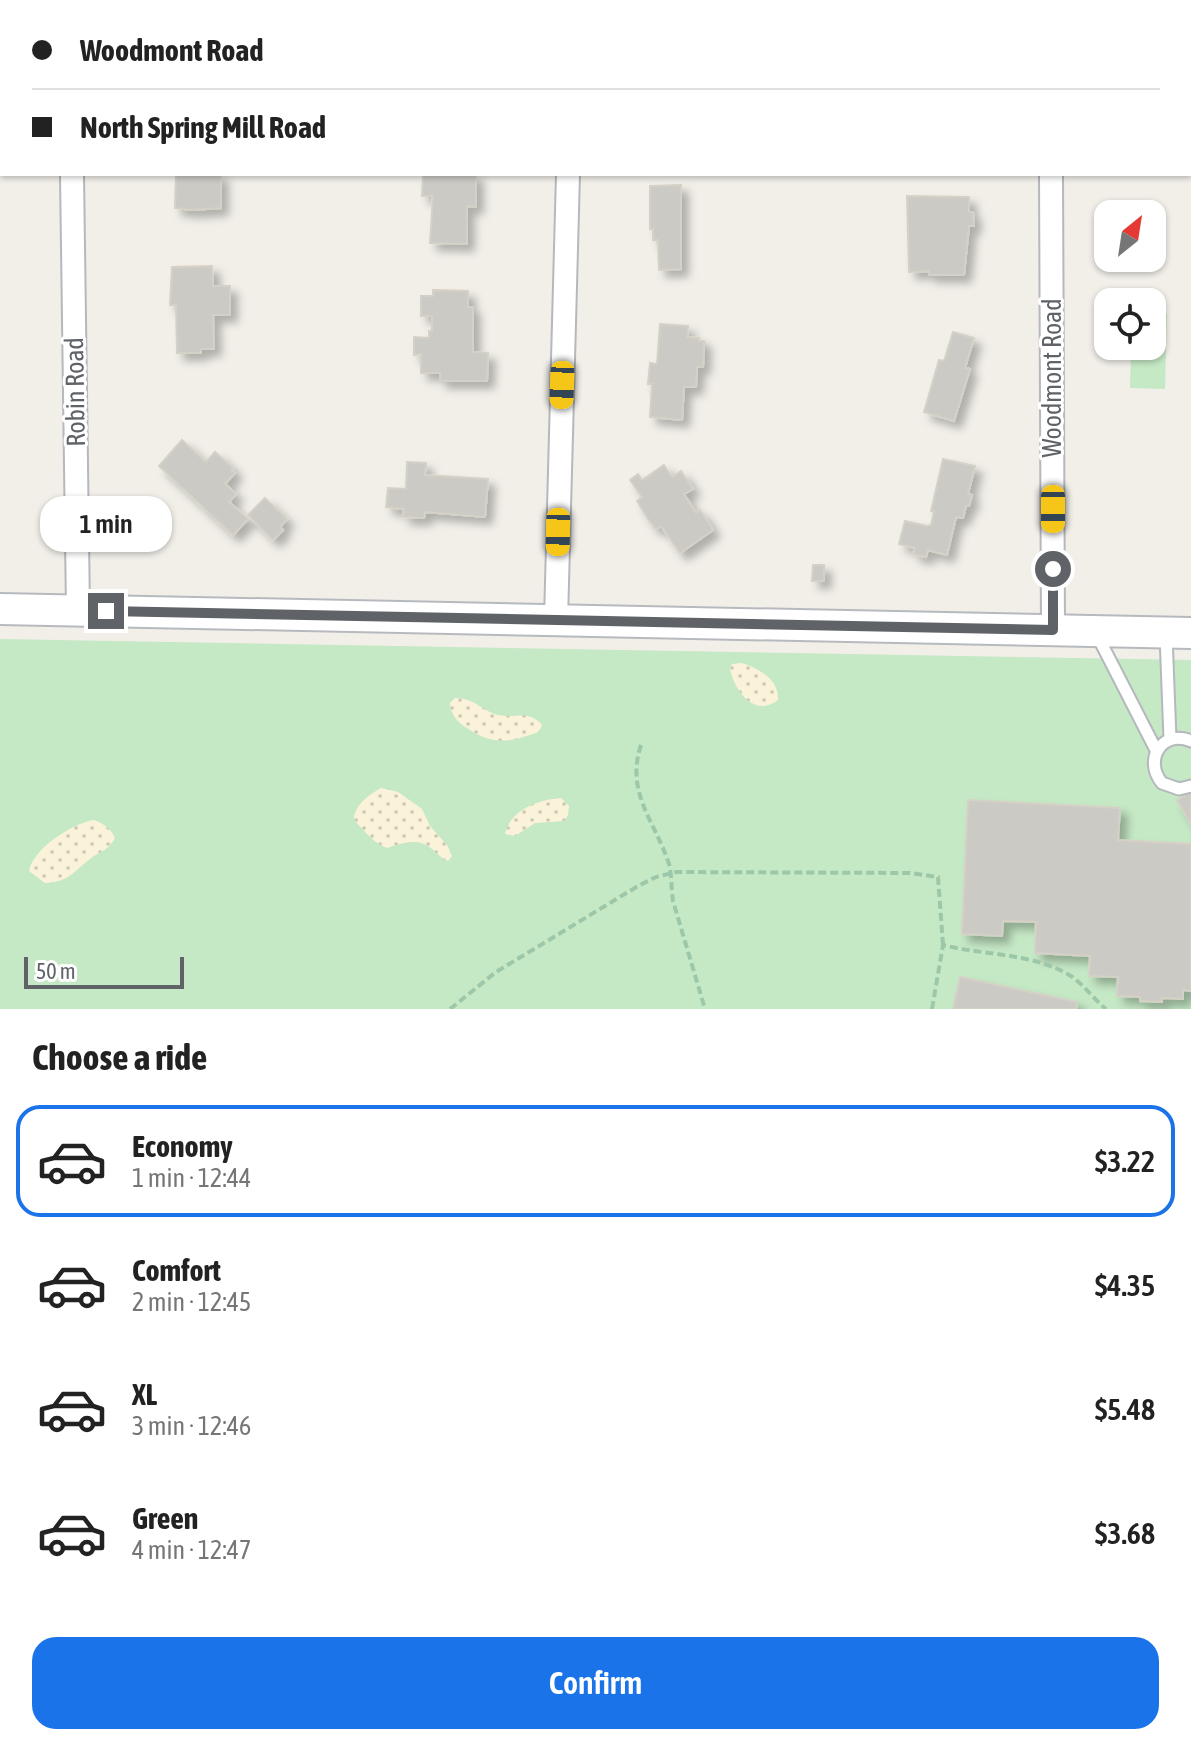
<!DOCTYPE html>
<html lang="en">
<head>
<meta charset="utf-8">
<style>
	:root { --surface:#fff; --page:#f6f6f6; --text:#222; --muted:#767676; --line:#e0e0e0; --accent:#1a73e8 }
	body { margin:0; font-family:"Asap Condensed",sans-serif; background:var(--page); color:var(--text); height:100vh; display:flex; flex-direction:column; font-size:30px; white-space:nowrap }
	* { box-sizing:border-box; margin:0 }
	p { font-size:26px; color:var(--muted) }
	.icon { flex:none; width:44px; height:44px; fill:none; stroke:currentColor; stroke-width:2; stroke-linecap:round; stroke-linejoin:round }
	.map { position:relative; height:1009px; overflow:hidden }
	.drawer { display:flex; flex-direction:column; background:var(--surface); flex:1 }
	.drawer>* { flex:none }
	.banner { position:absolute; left:0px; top:0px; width:1192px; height:176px; box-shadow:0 2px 6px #0004; display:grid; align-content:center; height:176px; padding:0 32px; background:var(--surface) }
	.needle { width:52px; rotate:30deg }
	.fabs { position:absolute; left:1094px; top:200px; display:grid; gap:16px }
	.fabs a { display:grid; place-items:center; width:72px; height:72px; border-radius:16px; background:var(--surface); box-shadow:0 2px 6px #0004; font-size:40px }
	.scale { position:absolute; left:24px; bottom:20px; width:160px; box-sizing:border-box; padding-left:8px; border:4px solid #5f6368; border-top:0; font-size:22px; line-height:28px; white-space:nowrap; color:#5f6368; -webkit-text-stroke:6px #fff; paint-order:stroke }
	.end { position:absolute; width:36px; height:36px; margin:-18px; border:10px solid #5f6368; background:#fff; box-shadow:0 0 0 4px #fff }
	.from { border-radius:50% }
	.bubble { position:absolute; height:56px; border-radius:24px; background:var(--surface); box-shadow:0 2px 6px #0004; font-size:26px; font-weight:600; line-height:56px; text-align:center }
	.car { position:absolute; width:24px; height:48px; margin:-24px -12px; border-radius:10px; box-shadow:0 0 6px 2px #0007; background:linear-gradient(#f5c518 24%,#345 0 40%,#f5c518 0 76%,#345 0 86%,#f5c518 0) }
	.banner b { display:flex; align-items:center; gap:28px; height:76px; font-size:30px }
	.banner b+b { border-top:2px solid var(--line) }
	.banner i { width:20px; height:20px; background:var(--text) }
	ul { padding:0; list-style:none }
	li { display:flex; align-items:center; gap:24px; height:112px; margin:0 16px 12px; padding:0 16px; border:4px solid transparent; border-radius:24px }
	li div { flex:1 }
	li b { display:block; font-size:30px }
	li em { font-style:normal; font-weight:600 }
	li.active { border-color:var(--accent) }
	li>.icon { width:72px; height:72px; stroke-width:1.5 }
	h2 { padding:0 32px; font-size:36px; line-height:96px }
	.button { display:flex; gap:16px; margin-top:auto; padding:16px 32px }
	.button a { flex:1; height:92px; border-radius:24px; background:var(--accent); color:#fff; font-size:32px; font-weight:600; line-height:92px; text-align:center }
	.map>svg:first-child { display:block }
	.grass { fill:#c5e8c5 }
	.sand { fill:url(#sand-dots) }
	.building { fill:#cccac5; stroke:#d6d1c6; stroke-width:2; filter:url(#shadow) }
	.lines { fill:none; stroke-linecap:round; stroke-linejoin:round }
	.lane-casing { stroke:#b5b8bc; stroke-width:15 }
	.street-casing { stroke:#b5b8bc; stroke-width:26 }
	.secondary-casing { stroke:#b6babf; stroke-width:34 }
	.path { stroke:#9cc7a9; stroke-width:4; stroke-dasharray:8 4; stroke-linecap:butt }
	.lane { stroke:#fff; stroke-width:11 }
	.street { stroke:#fff; stroke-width:22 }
	.secondary { stroke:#fff; stroke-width:30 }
	.route { stroke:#5f6368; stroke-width:10 }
	.labels { text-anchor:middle; stroke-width:6; stroke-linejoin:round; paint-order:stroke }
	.street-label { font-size:26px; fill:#5f6368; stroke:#fff }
</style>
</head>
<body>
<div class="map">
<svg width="1191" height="1009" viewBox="0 0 1191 1009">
	<defs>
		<pattern id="sand-dots" width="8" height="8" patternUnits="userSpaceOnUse" patternTransform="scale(2)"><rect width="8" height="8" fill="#fbf3d9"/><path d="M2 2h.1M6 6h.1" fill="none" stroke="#cec8b4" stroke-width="1.8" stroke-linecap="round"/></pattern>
		<filter id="shadow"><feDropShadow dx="7" dy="7" stdDeviation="4" flood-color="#0004"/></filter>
	</defs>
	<rect width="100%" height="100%" fill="#f1efe8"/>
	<g class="grass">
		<path d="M1152,313L1167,314L1165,389L1130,388L1131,346H1152Z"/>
		<path d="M0,639L1191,660V1009H0Z"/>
	</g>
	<g class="sand">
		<path d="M742,663C760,669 779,680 778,700C755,718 735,692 730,669L732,664Z"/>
		<path d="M455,698C475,698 482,711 498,715C516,719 528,709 542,725L539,732C510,742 493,746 467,728C457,722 451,715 450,703Z"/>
		<path d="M381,788L398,792L422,809L430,826L447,845L452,856L448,861C441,858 438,854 432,849C418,837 402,843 387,848C374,844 364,830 354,820C354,805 369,795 381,788Z"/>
		<path d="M561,798L569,806L568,815L564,821L535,823L515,836L505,834C511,809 538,800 561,798Z"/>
		<path d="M94,820C103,823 111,829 115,838C108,851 100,851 90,859C73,872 69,882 45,883L29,871C33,849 72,823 94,820Z"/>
	</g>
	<g class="building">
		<path d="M176,174H221V208L193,210L175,208Z"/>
		<path d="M423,174H476V207L467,206V244L430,243L433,196H422Z"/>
		<path d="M681,185V269L659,270L658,240H653V229H650V186Z"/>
		<path d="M907,196L969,197V212H973L974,226H969L964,275H929V271L909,272Z"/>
		<path d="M212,266L213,286H230V315H213L214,349H201V353H177L176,305H170L172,267Z"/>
		<path d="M433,290L468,291V307H473V352L488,353L487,381H440V373H421V354L414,355V337L429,338V331H432V316H421V296H433Z"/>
		<path d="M660,324L688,326L687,337L699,338V341H704L703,367H697L696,387H684L682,420L650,417L652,384H648L650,363L657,364Z"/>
		<path d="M953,332L974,338L965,368L970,369L954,421L924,412L939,360L944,361Z"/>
		<path d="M182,440L206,462L215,452L233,468L231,470L235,473L225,484L236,494L229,502L248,519L233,535L159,466Z"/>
		<path d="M943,459L975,466L968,494L972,495L969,506H966L963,518L956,517L947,555L928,550L926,557L913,554L915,548L899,544L905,521L927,526L931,525L934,512L931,511Z"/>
		<path d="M407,462L426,463L425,475L488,479L485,517L425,512L424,518L403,517L404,509L386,507L388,488L406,489Z"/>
		<path d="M664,465L672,477L681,471L693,489L684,494L696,513L700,510L713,530L680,553L661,526L656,529L648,519L637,501L642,497L630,480L638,474L642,480Z"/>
		<path d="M265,498L287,519L280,527L283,530L273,540L248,515Z"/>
		<path d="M813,565H824V581H812Z"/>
		<path d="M1191,792V824L1177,800Z"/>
		<path d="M968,800L1120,808L1118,840L1191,844V991L1183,990V999L1162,998V1002L1140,1001V997L1117,996L1118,977L1089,976L1090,956L1035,953L1036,922L1003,921L1002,936L962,934Z"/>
		<path d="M960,977L1077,1002L1076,1009H953Z"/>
	</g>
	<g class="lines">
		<defs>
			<g id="lane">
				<path d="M1097,635L1156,750"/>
				<path d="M1166,635L1170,739"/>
				<path d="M1191,741C1162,729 1143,760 1162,783L1179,789L1191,786"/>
			</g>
			<g id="street">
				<path d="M70,0V2"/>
				<path d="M1050,0V2"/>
				<path d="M573,2V0"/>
				<path d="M72,174L78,610"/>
				<path d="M1051,174L1053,630"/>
				<path d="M556,620L568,174"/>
			</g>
			<path id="secondary" d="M0,609L1191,633"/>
		</defs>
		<use href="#lane" class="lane-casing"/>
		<use href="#street" class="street-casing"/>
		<use href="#secondary" class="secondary-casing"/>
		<g class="path">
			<path d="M641,745C625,793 655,821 669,864C672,875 671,889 673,901L705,1009"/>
			<path d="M450,1009L496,972L638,886L656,877L677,872L910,873L938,877L943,945"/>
			<path d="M932,1009L943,945C983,955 1027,953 1064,972C1081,980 1092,998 1106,1009"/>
		</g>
		<use href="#lane" class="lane"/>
		<use href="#street" class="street"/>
		<use href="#secondary" class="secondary"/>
	</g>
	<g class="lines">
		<path class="route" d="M106,611L1053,630V569"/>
	</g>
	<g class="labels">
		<g class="street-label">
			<text transform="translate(1052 378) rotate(-90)" y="9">Woodmont Road</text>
			<text transform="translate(75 392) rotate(-91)" y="9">Robin Road</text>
		</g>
	</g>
</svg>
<div class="fabs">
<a><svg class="needle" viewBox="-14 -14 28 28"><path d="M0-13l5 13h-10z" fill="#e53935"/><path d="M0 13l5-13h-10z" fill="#767676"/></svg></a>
<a><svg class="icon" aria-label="locate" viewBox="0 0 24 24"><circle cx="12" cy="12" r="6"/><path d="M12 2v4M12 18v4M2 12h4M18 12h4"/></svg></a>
</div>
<div class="scale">50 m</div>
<i class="end from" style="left:1053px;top:569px"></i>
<i class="end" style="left:106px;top:611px"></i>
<div class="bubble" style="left:40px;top:496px;width:132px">1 min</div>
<i class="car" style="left:562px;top:385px;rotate:182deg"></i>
<i class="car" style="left:1053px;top:509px;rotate:180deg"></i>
<i class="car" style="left:558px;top:532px;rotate:181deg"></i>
<div class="banner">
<b><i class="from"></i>Woodmont Road</b>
<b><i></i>North Spring Mill Road</b>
</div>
</div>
<section class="drawer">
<h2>Choose a ride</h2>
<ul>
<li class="active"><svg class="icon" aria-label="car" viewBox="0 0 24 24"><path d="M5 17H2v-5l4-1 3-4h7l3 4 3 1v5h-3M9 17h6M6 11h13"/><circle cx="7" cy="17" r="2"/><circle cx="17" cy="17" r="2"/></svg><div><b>Economy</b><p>1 min · 12:44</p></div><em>$3.22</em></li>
<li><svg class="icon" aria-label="car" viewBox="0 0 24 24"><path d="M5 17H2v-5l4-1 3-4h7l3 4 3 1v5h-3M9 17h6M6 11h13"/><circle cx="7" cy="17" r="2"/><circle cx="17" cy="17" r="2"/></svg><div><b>Comfort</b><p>2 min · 12:45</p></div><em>$4.35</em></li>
<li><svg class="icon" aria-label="car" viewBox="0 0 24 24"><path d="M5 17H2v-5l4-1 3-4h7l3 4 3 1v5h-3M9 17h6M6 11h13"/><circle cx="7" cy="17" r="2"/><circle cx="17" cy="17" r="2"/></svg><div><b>XL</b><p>3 min · 12:46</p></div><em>$5.48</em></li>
<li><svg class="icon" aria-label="car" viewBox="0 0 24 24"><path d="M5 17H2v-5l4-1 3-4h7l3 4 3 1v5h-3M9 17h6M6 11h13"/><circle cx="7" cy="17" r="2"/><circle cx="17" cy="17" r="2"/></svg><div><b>Green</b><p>4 min · 12:47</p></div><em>$3.68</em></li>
</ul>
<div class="button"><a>Confirm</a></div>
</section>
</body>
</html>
